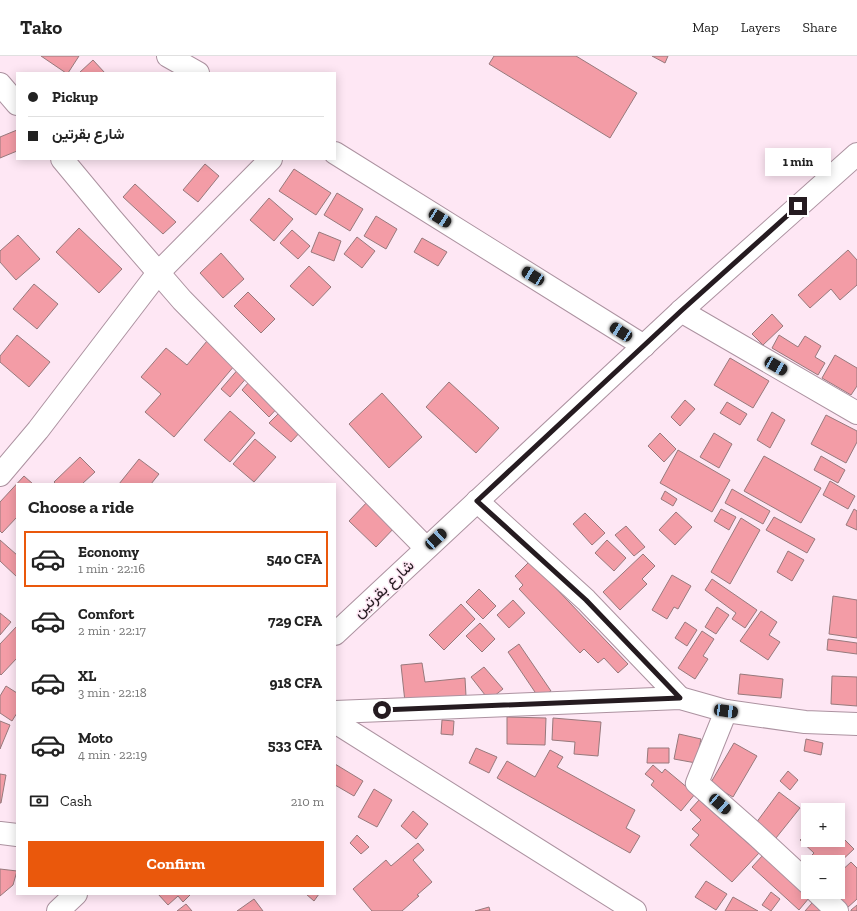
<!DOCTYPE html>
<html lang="en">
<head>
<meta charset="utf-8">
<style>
	:root { --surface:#fff; --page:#f6f6f6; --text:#222; --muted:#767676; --line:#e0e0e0; --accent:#ea580c }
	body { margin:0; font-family:"Zilla Slab",Vazirmatn,serif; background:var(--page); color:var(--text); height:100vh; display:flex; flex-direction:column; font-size:15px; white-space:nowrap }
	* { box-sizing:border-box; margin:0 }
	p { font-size:13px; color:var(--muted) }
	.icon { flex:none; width:22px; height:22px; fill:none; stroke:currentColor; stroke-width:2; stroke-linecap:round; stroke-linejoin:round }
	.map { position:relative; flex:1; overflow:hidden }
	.panel { position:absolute; left:16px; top:427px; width:320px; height:412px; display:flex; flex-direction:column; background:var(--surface); border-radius:0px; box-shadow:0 2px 10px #0003 }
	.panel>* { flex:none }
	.hud { position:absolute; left:16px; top:16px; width:320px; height:88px; border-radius:0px; box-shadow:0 2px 10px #0003; display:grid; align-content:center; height:88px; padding:0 12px; background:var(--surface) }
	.buttons { position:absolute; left:801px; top:747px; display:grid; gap:8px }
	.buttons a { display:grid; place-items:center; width:44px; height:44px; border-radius:0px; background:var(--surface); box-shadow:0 2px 10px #0003; font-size:20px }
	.end { position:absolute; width:18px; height:18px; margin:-9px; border:5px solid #251b20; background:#fff; box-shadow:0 0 0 2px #fff }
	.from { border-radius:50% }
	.bubble { position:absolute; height:28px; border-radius:0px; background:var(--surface); box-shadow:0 2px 10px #0003; font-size:13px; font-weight:800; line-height:28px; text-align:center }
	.car { position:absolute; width:12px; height:24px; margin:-12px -6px; border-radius:5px; box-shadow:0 0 3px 1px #0007; background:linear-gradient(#222 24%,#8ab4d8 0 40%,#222 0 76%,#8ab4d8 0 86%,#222 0) }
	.hud b { display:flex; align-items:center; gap:14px; height:38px; font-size:15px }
	.hud b+b { border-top:1px solid var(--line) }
	.hud i { width:10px; height:10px; background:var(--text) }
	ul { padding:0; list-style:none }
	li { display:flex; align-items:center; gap:12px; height:56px; margin:0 8px 6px; padding:0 4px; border:2px solid transparent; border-radius:0px }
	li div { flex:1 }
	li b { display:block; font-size:15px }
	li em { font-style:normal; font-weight:800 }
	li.on { border-color:var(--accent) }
	li>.icon { width:36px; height:36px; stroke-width:1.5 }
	h2 { padding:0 12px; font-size:18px; line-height:48px }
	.pay { display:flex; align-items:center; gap:10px; height:44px; padding:0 12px; font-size:15px }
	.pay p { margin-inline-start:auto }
	.action { display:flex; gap:8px; margin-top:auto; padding:8px 12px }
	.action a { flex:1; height:46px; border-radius:0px; background:var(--accent); color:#fff; font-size:16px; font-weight:800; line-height:46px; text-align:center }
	header { display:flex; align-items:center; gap:24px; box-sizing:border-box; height:56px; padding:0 20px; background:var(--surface); border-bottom:1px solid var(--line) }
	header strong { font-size:19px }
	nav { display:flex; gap:22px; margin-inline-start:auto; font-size:14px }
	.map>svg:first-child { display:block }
	.building { fill:#f39ca6; stroke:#97797c }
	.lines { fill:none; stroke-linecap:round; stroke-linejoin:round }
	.street-casing { stroke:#ac92a0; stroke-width:24 }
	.street { stroke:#fff; stroke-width:22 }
	.route { stroke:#251b20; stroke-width:5 }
	.labels { text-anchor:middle; stroke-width:3; stroke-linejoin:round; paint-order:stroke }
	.street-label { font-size:16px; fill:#251b20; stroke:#fee7f4 }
</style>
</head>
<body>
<header>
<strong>Tako</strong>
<nav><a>Map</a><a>Layers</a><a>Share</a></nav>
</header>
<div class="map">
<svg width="857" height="855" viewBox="0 0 857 855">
	<rect width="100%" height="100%" fill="#fee7f4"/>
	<g class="building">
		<path d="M41,0H79L68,17H66Z"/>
		<path d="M494,0H576L637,37L610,82L489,8Z"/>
		<path d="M652,0H668L665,7Z"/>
		<path d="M93,4L105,17H79Z"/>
		<path d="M17,74V95L0,102V81Z"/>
		<path d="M205,108L219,120L198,146L183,134Z"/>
		<path d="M294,113L331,137L316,159L279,135Z"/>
		<path d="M135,128L176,166L163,178L123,141Z"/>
		<path d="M337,137L363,153L350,175L324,159Z"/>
		<path d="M269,142L293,163L274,185L250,164Z"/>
		<path d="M376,160L397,173L386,193L364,180Z"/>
		<path d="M79,172L122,213L99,237L56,196Z"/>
		<path d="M292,174L310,190L298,203L280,187Z"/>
		<path d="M319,176L341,185L334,205L311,196Z"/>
		<path d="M18,179L40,203L16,224L0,206V195Z"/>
		<path d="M357,181L375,195L362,212L344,198Z"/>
		<path d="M422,182L447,196L438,210L414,196Z"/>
		<path d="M848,194L857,204V229L840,244L831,233L810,252L798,239Z"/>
		<path d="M221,197L244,223L223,242L200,217Z"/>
		<path d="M309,210L331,231L313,250L290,230Z"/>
		<path d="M34,228L58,248L37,273L13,253Z"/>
		<path d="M248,236L275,263L261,277L234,250Z"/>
		<path d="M772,258L783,270L763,289L752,278Z"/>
		<path d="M17,279L50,306L29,331L0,306V300Z"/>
		<path d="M779,279L798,291L805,280L821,290L815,301L825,307L818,319L772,292Z"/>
		<path d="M207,285L235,309L174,381L145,356L161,338L141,321L166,292L187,309Z"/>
		<path d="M835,299L857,312V330L851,339L822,322Z"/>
		<path d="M730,302L769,325L753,352L714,329Z"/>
		<path d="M240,311L249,319L230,341L221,333Z"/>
		<path d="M254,320L282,347L269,361L242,334Z"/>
		<path d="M449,326L499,372L476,397L426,351Z"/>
		<path d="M382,337L422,381L389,412L349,368Z"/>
		<path d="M685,344L695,353L680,370L671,361Z"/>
		<path d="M727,346L747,358L740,369L720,357Z"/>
		<path d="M230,355L255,377L230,406L204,384Z"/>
		<path d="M281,355L302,374L291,386L269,367Z"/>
		<path d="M772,356L785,364L770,392L757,384Z"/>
		<path d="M826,359L857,375V386L846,407L811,388Z"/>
		<path d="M660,377L676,393L664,406L648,390Z"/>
		<path d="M714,377L732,388L719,412L700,401Z"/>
		<path d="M255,383L276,401L254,426L233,408Z"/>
		<path d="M678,394L730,424L712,456L660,427Z"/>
		<path d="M764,400L821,432L801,467L744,435Z"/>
		<path d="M821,400L845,414L838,427L814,414Z"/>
		<path d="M80,401L95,416L82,428H56L54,426Z"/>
		<path d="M139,403L159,418L151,428H119Z"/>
		<path d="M24,420L33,428H17V461L2,477L0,475V446Z"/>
		<path d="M830,425L855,440L848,453L823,439Z"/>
		<path d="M732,433L770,455L763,468L725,447Z"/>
		<path d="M665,435L677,443L673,450L661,443Z"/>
		<path d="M370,443L397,469L376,491L349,465Z"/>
		<path d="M721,453L736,461L729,474L714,465Z"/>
		<path d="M854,453L857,455V474L846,469Z"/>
		<path d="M676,456L692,471L675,489L659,474Z"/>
		<path d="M585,457L605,477L592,489L573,468Z"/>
		<path d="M774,461L815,483L807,497L766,474Z"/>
		<path d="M741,462L760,474L730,528L711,516Z"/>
		<path d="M626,470L645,491L634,500L615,479Z"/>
		<path d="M0,484L17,499V521L0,505Z"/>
		<path d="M607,484L626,502L614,515L595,497Z"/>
		<path d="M788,495L804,504L792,525L777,516Z"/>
		<path d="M643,498L655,510L642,523L647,528L620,554L603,536Z"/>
		<path d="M530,505L628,608L618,617L604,602L598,607L584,593L580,597L519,533L523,529L515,520Z"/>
		<path d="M672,519L691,530L678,553L674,551L667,563L652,554Z"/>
		<path d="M712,523L757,554L745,572L732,563L736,557L705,534Z"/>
		<path d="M479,533L496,550L483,563L466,546Z"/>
		<path d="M833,540L857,544V582L829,578Z"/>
		<path d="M513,544L525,557L509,572L497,559Z"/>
		<path d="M461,548L475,563L444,594L429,579Z"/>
		<path d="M717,551L729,559L716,578L705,571Z"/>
		<path d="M761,555L777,566L769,579L780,586L768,604L740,585Z"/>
		<path d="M0,557L11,566L0,579Z"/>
		<path d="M685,566L697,574L687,590L675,582Z"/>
		<path d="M480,567L495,583L482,596L466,580Z"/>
		<path d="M17,570V602L1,619L0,618V588Z"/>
		<path d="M702,575L714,583L703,600L708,603L695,623L678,612Z"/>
		<path d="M828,583L857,587V598L827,594Z"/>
		<path d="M519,588L551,635L539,642L508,596Z"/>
		<path d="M422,607L425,626L465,622L466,640L405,646L401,609Z"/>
		<path d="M484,611L503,633L489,644L471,621Z"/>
		<path d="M740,618L783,623L781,642L738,638Z"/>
		<path d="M832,620L857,621V650L831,648Z"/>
		<path d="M6,630L17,637V657L12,665L0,657V640Z"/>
		<path d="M507,661L546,662L545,689L507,688Z"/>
		<path d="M553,662L601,666L598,700L574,698L575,686L552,684Z"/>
		<path d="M442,664L454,665L453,679L441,678Z"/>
		<path d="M0,665L10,669L0,693Z"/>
		<path d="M679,678L701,683L696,707L674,703Z"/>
		<path d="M806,683L823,687L821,699L804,695Z"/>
		<path d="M734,687L757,700L733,741L710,728Z"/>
		<path d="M476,692L497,701L489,717L469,707Z"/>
		<path d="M648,692H669V707H647Z"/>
		<path d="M550,694L563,701L557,711L635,754L626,772L640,780L630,797L497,722L507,705L535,721Z"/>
		<path d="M335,708L363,725L354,740L335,729Z"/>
		<path d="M653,709L662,717L665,713L695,738L681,755L651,729L654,725L645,718Z"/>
		<path d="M788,715L798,724L790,734L780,725Z"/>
		<path d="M0,718L6,719L1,747H0Z"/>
		<path d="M374,733L392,744L377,771L358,761Z"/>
		<path d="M779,736L800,752L776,782L756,767Z"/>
		<path d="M699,744L759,797L732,826L690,789L699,779L692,773L701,764L690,754Z"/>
		<path d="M413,755L428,768L416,783L401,770Z"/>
		<path d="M808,776V784H838V777L854,793L838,808V806H808V812L803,808L814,797L800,784Z"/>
		<path d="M357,779L369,791L361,798L350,787Z"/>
		<path d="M418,787L424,794L413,804L432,826L417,839L419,840L402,855H372L353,833L386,804L391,810Z"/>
		<path d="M763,799L809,842L799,854L752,811Z"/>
		<path d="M851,806L857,812V843L847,852L832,836H838V818Z"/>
		<path d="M0,813L17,815L13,829L0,840Z"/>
		<path d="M706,825L727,838L716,854L695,841Z"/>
		<path d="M771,836L780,843L771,855L762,849Z"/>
		<path d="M158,838H191L183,846L178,840L168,849Z"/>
		<path d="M306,838H319L314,845Z"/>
		<path d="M733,841L758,855H725Z"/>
		<path d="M254,843L263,855H237Z"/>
		<path d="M812,847L820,855H805Z"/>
		<path d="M186,848L192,855H177Z"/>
		<path d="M857,849V855H851V854Z"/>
		<path d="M489,851L490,855H475Z"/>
	</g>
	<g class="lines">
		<defs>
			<g id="street">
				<path d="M168,0L198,17"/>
				<path d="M0,28L17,48"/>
				<path d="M335,97L644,290"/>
				<path d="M62,103L111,162L182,244L426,492"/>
				<path d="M681,255L857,357"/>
				<path d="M0,419L38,374L158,217L271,103"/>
				<path d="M477,445L586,544L680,642"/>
				<path d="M335,578L681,255L857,98"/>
				<path d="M726,655L697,727L755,778L808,827"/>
				<path d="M335,656L680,642L726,655L805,666L857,668"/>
				<path d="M335,666L635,855"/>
				<path d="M0,777L17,779"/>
				<path d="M817,836L837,855"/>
				<path d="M58,855L76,838"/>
			</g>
		</defs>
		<use href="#street" class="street-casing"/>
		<use href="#street" class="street"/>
	</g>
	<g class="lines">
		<path class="route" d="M382,654L680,642L586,544L477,445L681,255L798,150"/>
	</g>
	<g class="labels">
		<g class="street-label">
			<text transform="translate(383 532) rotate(-43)" y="6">شارع بقرتين</text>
		</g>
	</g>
</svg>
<div class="buttons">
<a>+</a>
<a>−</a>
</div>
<i class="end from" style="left:382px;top:654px"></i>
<i class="end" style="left:798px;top:150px"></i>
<div class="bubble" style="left:765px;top:92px;width:66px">1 min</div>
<i class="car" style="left:440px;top:162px;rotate:122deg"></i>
<i class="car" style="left:533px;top:220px;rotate:302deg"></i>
<i class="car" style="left:621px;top:276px;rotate:303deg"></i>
<i class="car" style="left:776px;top:310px;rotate:120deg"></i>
<i class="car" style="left:436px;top:483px;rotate:47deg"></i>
<i class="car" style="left:726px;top:655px;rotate:98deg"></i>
<i class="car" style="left:720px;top:748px;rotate:131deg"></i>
<div class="hud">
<b><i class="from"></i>Pickup</b>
<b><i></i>شارع بقرتين</b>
</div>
<section class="panel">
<h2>Choose a ride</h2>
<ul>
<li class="on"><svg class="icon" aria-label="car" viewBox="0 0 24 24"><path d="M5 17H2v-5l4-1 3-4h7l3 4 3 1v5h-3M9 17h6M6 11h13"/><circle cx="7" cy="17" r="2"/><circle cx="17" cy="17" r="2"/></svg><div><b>Economy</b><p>1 min · 22:16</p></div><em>540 CFA</em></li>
<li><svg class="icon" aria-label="car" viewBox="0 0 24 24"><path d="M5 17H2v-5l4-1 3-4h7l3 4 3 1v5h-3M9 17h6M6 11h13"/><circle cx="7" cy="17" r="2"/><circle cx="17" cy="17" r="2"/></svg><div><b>Comfort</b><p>2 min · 22:17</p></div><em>729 CFA</em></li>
<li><svg class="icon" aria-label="car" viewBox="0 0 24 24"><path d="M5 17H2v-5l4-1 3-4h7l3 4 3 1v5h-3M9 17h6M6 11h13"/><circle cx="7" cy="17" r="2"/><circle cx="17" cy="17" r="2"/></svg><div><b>XL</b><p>3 min · 22:18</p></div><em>918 CFA</em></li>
<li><svg class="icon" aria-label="car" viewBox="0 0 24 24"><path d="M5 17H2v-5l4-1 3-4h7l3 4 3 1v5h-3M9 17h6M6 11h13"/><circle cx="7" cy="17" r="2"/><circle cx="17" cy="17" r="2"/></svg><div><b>Moto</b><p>4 min · 22:19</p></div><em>533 CFA</em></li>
</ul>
<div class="pay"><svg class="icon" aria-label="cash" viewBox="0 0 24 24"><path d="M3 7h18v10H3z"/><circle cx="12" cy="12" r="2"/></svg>Cash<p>210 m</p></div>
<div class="action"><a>Confirm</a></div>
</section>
</div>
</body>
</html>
